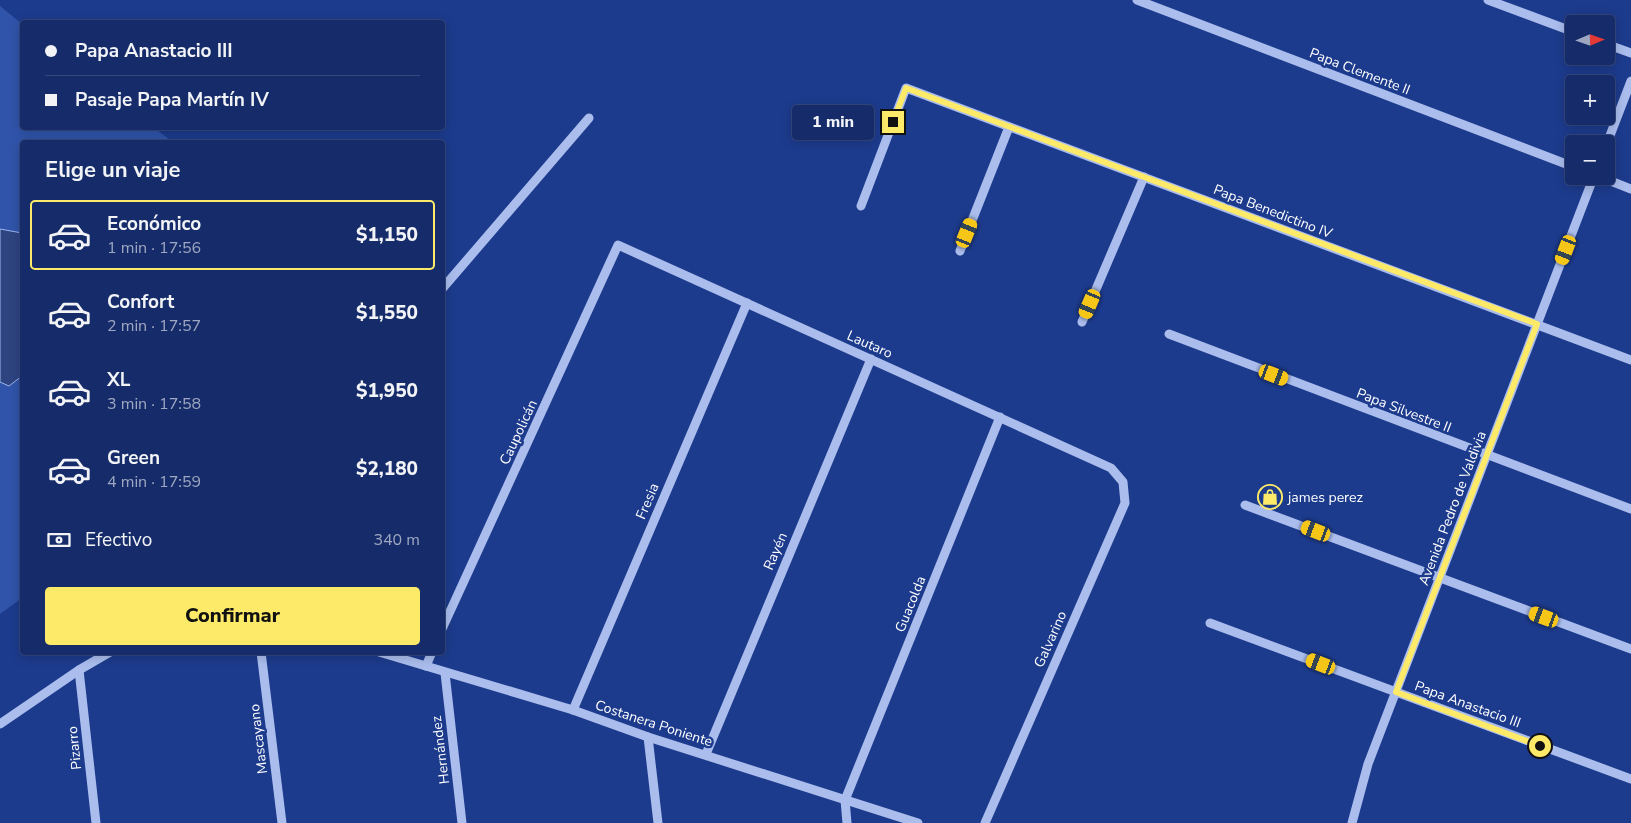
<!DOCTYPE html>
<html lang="es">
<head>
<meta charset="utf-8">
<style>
	:root { --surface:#162c6a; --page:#1f3470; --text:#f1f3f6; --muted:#9ea7c1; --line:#35487e; --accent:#fcea68 }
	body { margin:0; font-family:"Nunito Sans",sans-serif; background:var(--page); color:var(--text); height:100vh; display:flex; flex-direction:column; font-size:19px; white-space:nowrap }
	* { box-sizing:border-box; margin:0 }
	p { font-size:16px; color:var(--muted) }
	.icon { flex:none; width:28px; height:28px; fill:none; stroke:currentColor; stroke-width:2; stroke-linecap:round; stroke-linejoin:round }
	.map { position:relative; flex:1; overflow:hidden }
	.panel { position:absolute; left:20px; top:140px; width:425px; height:515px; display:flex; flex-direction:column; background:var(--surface); border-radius:5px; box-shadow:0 2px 12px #0003,0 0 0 1px var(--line) }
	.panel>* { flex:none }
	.banner { position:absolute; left:20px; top:20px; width:425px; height:110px; border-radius:5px; box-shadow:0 2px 12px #0003,0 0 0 1px var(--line); display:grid; align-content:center; height:110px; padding:0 25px; background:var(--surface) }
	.needle { width:32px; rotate:88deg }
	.fabs { position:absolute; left:1565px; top:15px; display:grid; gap:10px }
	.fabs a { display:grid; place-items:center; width:50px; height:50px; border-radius:5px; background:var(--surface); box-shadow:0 2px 12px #0003,0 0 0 1px var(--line); font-size:25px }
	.end { position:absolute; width:22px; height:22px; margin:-11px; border:6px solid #fcea68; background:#111; box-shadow:0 0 0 2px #111 }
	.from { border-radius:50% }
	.bubble { position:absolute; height:35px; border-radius:5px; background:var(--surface); box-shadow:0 2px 12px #0003,0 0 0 1px var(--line); font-size:16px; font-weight:800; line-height:35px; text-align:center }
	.car { position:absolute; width:15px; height:30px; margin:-15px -8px; border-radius:6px; box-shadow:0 0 4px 1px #0007; background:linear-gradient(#f5c518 24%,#345 0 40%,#f5c518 0 76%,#345 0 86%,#f5c518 0) }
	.banner b { display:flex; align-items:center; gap:18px; height:48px; font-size:19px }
	.banner b+b { border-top:1px solid var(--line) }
	.banner i { width:12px; height:12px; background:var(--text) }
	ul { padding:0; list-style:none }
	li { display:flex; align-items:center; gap:15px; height:70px; margin:0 10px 8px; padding:0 15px; border:2px solid transparent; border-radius:5px }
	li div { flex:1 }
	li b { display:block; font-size:19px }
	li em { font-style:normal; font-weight:800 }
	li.selected { border-color:var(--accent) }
	li>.icon { width:45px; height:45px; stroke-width:1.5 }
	h2 { padding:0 25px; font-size:22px; line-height:60px }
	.pay { display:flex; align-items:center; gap:12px; height:55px; padding:0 25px; font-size:19px }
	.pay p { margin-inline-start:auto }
	.action { display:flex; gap:10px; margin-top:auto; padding:10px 25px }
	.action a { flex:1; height:58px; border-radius:5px; background:var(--accent); color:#111; font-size:20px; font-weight:800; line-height:58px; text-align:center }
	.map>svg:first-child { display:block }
	.green { fill:#3054aa }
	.water { fill:#2e4481; stroke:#9db6ee }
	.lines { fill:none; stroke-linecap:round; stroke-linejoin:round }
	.minor { stroke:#aabded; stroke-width:9 }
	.route { stroke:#fcea68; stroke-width:6 }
	.labels { text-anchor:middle; stroke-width:5; stroke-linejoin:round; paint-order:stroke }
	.street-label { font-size:14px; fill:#fff; stroke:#1d3b8d }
	.poi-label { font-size:14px; fill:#fff; stroke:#1d3b8d; text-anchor:start }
</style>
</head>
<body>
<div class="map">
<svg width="1631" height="823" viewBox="0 0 1631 823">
	<rect width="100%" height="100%" fill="#1d3b8d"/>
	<path class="green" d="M0,6L22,24V128H154L173,142H22V598L0,614Z"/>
	<path class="water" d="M0,229L22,233V376L9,386L0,382Z"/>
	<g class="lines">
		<g class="minor">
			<path d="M1137,0L1574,167"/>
			<path d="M1488,0L1574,32"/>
			<path d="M1606,44L1631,53"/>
			<path d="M1606,146L1631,81"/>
			<path d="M1598,176L1631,189"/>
			<path d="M861,206L906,88L1631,360"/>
			<path d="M960,251L1009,127"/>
			<path d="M442,289L589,118"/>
			<path d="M1082,322L1144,177"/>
			<path d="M1169,334L1631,509"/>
			<path d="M1245,505L1631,649"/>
			<path d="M1210,623L1631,779"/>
			<path d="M442,629L618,245L1111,468L1123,482L1125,503L985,823"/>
			<path d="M261,652L282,823"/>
			<path d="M379,652L573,710L648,737L918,823"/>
			<path d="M426,666L432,652"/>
			<path d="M79,670L96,823"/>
			<path d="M445,673L462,823"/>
			<path d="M573,710L747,303"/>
			<path d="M0,724L79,670L110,652"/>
			<path d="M648,737L658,823"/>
			<path d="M706,754L871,359"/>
			<path d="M847,823L845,800L1000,417"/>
			<path d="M1352,823L1368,764L1594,176"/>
		</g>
	</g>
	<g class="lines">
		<path class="route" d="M893,122L906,88L1537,324L1396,692L1540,746"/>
	</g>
	<defs>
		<symbol id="shop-ring" viewBox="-11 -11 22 22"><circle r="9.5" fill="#1d3b8d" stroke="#fcea68" stroke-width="1.5"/><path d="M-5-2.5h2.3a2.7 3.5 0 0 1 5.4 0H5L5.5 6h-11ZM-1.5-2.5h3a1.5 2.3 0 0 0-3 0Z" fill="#fcea68"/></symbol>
	</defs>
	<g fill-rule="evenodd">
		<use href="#shop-ring" x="1256" y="483" width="28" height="28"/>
	</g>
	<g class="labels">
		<g class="street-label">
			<text transform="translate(1360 71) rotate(21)" y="5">Papa Clemente II</text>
			<text transform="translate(1273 211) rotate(21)" y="5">Papa Benedictino IV</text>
			<text transform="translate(870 344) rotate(24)" y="5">Lautaro</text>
			<text transform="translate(1404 410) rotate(21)" y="5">Papa Silvestre II</text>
			<text transform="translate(518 432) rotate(-65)" y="5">Caupolicán</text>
			<text transform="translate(647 501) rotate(-67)" y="5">Fresia</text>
			<text transform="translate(1452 508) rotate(-69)" y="5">Avenida Pedro de Valdivia</text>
			<text transform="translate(775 551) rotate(-67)" y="5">Rayén</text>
			<text transform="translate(910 604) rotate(-68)" y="5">Guacolda</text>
			<text transform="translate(1050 639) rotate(-66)" y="5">Galvarino</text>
			<text transform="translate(1468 704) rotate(20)" y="5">Papa Anastacio III</text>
			<text transform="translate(654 723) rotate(18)" y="5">Costanera Poniente</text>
			<text transform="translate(258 739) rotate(-97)" y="5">Mascayano</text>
			<text transform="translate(74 748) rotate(-96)" y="5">Pizarro</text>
			<text transform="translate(440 750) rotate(-97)" y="5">Hernández</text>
		</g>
		<g class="poi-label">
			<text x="1288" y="502">james perez</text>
		</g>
	</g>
</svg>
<div class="fabs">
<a><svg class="needle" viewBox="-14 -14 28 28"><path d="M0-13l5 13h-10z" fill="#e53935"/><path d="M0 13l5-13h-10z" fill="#9ea7c1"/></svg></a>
<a>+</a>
<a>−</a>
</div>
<i class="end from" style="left:1540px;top:746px"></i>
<i class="end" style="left:893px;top:122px"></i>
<div class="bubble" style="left:792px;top:105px;width:82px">1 min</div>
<i class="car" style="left:967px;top:233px;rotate:22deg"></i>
<i class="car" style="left:1566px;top:250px;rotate:201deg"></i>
<i class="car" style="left:1090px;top:304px;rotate:203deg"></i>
<i class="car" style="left:1274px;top:375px;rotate:111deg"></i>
<i class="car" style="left:1316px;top:531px;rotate:291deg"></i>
<i class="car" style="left:1544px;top:617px;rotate:290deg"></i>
<i class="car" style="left:1321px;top:664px;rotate:291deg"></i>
<div class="banner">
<b><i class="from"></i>Papa Anastacio III</b>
<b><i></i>Pasaje Papa Martín IV</b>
</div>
<section class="panel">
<h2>Elige un viaje</h2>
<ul>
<li class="selected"><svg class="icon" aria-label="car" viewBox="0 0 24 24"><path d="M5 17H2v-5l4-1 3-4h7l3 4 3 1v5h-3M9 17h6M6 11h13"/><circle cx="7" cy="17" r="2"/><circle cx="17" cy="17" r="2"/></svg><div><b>Económico</b><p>1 min · 17:56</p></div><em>$1,150</em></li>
<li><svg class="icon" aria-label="car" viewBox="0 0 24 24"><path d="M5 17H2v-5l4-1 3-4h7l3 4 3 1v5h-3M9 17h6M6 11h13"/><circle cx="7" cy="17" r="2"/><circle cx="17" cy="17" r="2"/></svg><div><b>Confort</b><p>2 min · 17:57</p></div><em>$1,550</em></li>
<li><svg class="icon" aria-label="car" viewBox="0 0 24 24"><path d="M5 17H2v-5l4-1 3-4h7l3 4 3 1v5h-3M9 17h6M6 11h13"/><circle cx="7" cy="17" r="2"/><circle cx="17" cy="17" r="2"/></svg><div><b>XL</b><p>3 min · 17:58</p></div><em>$1,950</em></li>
<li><svg class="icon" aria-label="car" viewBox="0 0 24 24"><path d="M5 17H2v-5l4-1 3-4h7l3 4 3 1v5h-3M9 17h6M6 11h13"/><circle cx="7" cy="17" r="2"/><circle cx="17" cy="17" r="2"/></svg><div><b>Green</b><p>4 min · 17:59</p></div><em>$2,180</em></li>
</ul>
<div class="pay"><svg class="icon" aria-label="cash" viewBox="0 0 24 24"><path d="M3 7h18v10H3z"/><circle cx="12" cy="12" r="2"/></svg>Efectivo<p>340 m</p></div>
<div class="action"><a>Confirmar</a></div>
</section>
</div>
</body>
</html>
